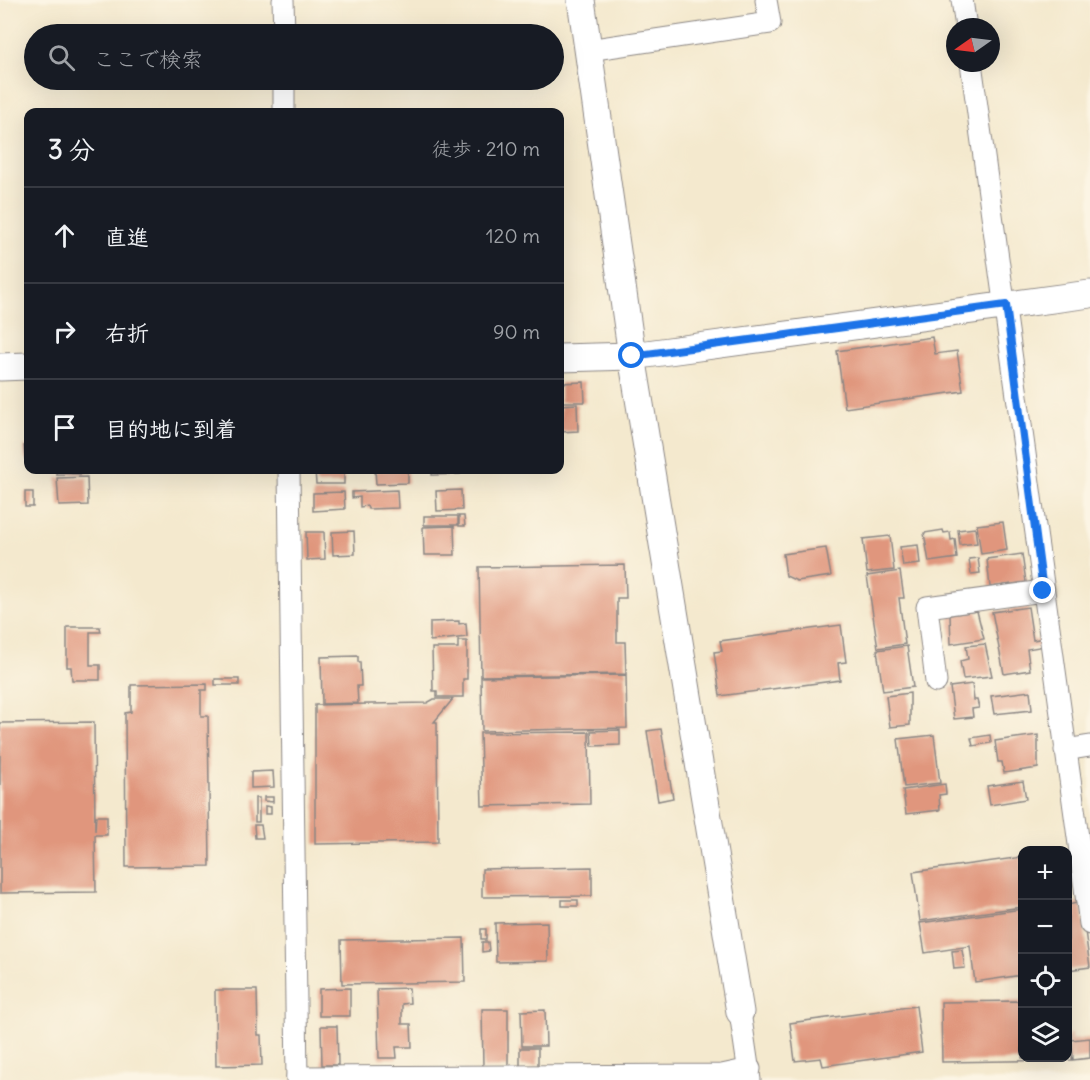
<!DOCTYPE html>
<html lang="ja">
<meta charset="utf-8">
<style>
body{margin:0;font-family:Delius,"Klee One",sans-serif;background:#242831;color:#f1f3f6}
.controls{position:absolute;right:18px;bottom:18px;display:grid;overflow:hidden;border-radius:12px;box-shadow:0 6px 24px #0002}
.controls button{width:54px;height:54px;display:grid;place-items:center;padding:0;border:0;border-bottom:2px solid #363941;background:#171b24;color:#f1f3f6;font:30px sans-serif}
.compass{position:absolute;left:946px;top:18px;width:54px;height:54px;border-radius:50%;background:#171b24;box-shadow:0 6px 24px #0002;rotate:256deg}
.stop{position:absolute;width:18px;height:18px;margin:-14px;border:4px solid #1a73e8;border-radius:50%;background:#fff}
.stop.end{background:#1a73e8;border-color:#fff;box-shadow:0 2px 6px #0008}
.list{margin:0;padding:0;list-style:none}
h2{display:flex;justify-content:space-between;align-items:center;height:78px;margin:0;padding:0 24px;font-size:26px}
h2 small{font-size:20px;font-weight:400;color:#9ea1a6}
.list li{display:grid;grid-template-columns:39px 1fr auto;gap:18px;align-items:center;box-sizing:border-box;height:96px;padding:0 24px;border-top:2px solid #363941}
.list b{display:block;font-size:22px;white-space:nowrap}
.list em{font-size:20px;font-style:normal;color:#9ea1a6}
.icon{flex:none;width:33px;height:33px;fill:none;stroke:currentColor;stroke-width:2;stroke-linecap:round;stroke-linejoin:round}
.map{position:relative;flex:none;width:1090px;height:1080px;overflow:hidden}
.search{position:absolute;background:#171b24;box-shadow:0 6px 24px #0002;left:24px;top:24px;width:540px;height:66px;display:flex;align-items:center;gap:15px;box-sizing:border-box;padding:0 21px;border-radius:33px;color:#9ea1a6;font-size:22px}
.panel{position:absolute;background:#171b24;box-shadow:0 6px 24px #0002;left:24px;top:108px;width:540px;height:366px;border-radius:12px}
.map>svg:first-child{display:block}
.building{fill:#e0967d}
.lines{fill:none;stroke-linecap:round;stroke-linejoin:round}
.minor-casing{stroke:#8b8684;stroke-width:23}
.tertiary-casing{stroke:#8b8684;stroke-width:29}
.minor{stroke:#fff;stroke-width:21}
.tertiary{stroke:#fff;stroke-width:27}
.route{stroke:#1a73e8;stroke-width:8}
</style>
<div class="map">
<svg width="1090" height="1080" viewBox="0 0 1090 1080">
<rect width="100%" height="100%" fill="#fcf5e5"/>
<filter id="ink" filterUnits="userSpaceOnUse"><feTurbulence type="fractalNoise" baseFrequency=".0167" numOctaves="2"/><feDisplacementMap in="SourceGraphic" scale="12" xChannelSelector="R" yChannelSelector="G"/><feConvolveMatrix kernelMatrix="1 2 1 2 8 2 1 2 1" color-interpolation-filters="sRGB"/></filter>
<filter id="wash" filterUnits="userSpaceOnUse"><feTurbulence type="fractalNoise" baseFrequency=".008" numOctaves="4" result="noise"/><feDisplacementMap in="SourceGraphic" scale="24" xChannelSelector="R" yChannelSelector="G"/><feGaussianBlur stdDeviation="1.35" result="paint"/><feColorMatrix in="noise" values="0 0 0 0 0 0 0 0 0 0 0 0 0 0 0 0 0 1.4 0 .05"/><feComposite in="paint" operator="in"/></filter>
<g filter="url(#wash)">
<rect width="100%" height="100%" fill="#f4e9ce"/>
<g id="blocks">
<g class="building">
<polygon points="932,337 935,354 957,351 963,391 845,408 837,351"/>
<polygon points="584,382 585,402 560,402 560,383"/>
<polygon points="577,404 578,431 560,432 560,405"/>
<polygon points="24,446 28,446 28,459 25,459"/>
<rect x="56" y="470" width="30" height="4"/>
<polygon points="315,470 344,470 344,484 316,484"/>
<polygon points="375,470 408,470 408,483 376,484"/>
<polygon points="432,470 459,470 460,474 432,475"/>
<polygon points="87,477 88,505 59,506 57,478"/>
<polygon points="397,490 398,508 368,509 367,506 360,507 360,497 352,498 352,492"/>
<polygon points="461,490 462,510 437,511 436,491"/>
<rect x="25" y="492" width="8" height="15"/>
<polygon points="344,492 345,509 313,511 313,493"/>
<rect x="424" y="516" width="34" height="9"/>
<polygon points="459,516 464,516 465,526 459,526"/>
<polygon points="1003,522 1007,550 981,554 977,525"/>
<polygon points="454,526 455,555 424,555 423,527"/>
<polygon points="975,528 977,543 960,545 958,530"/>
<polygon points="943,530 944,533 950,532 951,540 955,539 957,558 929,562 924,533"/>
<polygon points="354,531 355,554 333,555 332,532"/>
<polygon points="306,532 324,532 325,559 307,560"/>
<polygon points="890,536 894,570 867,573 863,539"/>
<polygon points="918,545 920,564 903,566 900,547"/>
<polygon points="826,548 831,576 797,581 786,576 783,554"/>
<polygon points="1022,554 1026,582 990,587 987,559"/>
<polygon points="978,558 980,573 971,574 969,559"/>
<polygon points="625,565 626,598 617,598 617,642 625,642 626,674 481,676 479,567"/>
<polygon points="900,571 904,598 899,598 905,644 878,648 867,576"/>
<polygon points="1028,607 1033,640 1044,638 1045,646 1027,649 1030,670 1004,674 992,612"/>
<polygon points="977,611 984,639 951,644 950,615"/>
<polygon points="459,621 459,624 466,623 467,637 430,641 430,622"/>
<polygon points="841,625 846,662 838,663 840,680 720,696 714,652 722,651 720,641"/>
<polygon points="67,627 100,627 101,632 90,632 90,665 100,665 100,680 72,680 71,667 67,667"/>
<polygon points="458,641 467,641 467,679 463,679 463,697 437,697 437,691 433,691 432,648 458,648"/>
<polygon points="985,644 992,676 963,679 960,661 968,659 966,646"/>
<polygon points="907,646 913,687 883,691 877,650"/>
<polygon points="358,656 358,662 360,662 361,686 357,686 358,703 322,704 321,657"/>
<polygon points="626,675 627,728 482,731 481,677"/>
<rect x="215" y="679" width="24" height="6"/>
<polygon points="207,684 207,690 201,690 201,716 208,716 210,866 126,867 125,713 131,712 131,685"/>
<polygon points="972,684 974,700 977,700 979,708 972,709 973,717 954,719 950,687"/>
<polygon points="1030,691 1032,710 994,714 991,696"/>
<polygon points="910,693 910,725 890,727 886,696"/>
<polygon points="434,699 453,699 434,722 437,722 438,842 315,844 315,705 427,703"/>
<polygon points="94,722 95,831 96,816 107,816 107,835 95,835 96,892 0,893 0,723"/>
<polygon points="661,729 673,798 658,801 647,731"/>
<polygon points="620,730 620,745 592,746 591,731"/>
<polygon points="589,732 590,804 482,806 480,733"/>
<polygon points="934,735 940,783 904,787 898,739"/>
<polygon points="990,735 991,743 973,746 971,738"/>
<polygon points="1038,735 1038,768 1004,773 1002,762 998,762 995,741"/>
<polygon points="273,771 274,787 251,788 251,772"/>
<polygon points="1023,781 1026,799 990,805 987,786"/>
<polygon points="945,784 946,794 939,795 940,810 906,814 903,790"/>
<polygon points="264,797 273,797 273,802 264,801"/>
<rect x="255" y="798" width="4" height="24"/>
<polygon points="265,806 271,807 271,814 265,814"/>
<polygon points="254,825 261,825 263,838 255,838"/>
<polygon points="1022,857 1022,907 920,921 913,872"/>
<polygon points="592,867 592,896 482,897 482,869"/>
<rect x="562" y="900" width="16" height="6"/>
<polygon points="1081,902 1090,967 1068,970 1068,905"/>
<polygon points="1022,909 1022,975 975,982 970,946 925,953 920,923"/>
<polygon points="547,922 548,961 496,962 495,923"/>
<rect x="481" y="929" width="5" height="10"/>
<polygon points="464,938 465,982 342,984 341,940"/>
<polygon points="482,942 488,942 489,951 482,952"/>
<polygon points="962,950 965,968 954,969 952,951"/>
<polygon points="350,988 350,1016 319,1016 319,989"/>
<polygon points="409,988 410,1003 402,1004 402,1024 411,1024 412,1047 396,1047 397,1058 379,1058 377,989"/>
<polygon points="215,990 257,990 258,1035 261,1035 262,1065 216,1066"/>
<polygon points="1022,1001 1022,1058 1068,1058 1068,1034 1071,1034 1071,1040 1090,1038 1090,1058 1073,1060 1072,1042 1072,1060 942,1062 941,1002"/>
<polygon points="916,1006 922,1052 823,1066 821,1058 795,1061 790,1023"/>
<polygon points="482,1009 508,1009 508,1067 483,1068"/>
<polygon points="545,1010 546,1046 522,1046 521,1011"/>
<polygon points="321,1026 337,1026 338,1065 322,1065"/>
<rect x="520" y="1048" width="18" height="18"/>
</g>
</g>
</g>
<g filter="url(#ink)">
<use href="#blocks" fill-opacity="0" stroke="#8b8684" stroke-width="1.5"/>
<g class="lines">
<defs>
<g id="minor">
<polyline points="283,0 284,34"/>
<polyline points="962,0 966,27"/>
<polyline points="588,50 770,23 766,0"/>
<polyline points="971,63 1090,924"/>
<polyline points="284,80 284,112"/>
<polyline points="289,470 297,1080"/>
<polyline points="936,682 927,607 1043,591"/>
<polyline points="1065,750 1090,746"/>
<polyline points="740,1012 750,1080"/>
<polyline points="297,1077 722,1075 750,1069"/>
</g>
<g id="tertiary">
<polyline points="581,0 632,356 740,1012"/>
<polyline points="560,358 632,356 1090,294"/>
<polyline points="0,367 28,366"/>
</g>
</defs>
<use href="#minor" class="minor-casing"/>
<use href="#tertiary" class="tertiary-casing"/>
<use href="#minor" class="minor"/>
<use href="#tertiary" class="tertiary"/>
</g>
</g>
<g class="lines" filter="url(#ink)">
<polyline class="route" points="632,356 1006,305 1043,591"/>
</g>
</svg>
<div class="controls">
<button>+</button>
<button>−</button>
<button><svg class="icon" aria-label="locate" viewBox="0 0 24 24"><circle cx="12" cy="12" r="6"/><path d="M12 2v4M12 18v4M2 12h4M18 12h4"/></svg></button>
<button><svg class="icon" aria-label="layers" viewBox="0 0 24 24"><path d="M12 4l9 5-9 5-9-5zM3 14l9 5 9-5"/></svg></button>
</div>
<svg class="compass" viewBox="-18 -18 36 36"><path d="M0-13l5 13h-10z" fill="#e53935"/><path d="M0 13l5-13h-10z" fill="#9ea1a6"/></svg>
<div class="stop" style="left:632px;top:356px"></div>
<div class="stop end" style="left:1043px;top:591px"></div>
<div class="search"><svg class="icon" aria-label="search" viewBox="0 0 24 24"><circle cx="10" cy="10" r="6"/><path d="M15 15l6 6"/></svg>ここで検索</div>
<section class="panel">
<h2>3 分<small>徒歩 · 210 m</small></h2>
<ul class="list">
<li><svg class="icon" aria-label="ahead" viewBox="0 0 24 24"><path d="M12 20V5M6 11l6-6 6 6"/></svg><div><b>直進</b></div><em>120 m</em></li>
<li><svg class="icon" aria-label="right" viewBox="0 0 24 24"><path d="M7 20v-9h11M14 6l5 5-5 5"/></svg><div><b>右折</b></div><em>90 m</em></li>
<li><svg class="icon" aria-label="arrive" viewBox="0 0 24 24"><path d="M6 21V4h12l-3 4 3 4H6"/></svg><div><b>目的地に到着</b></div></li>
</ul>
</section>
</div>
